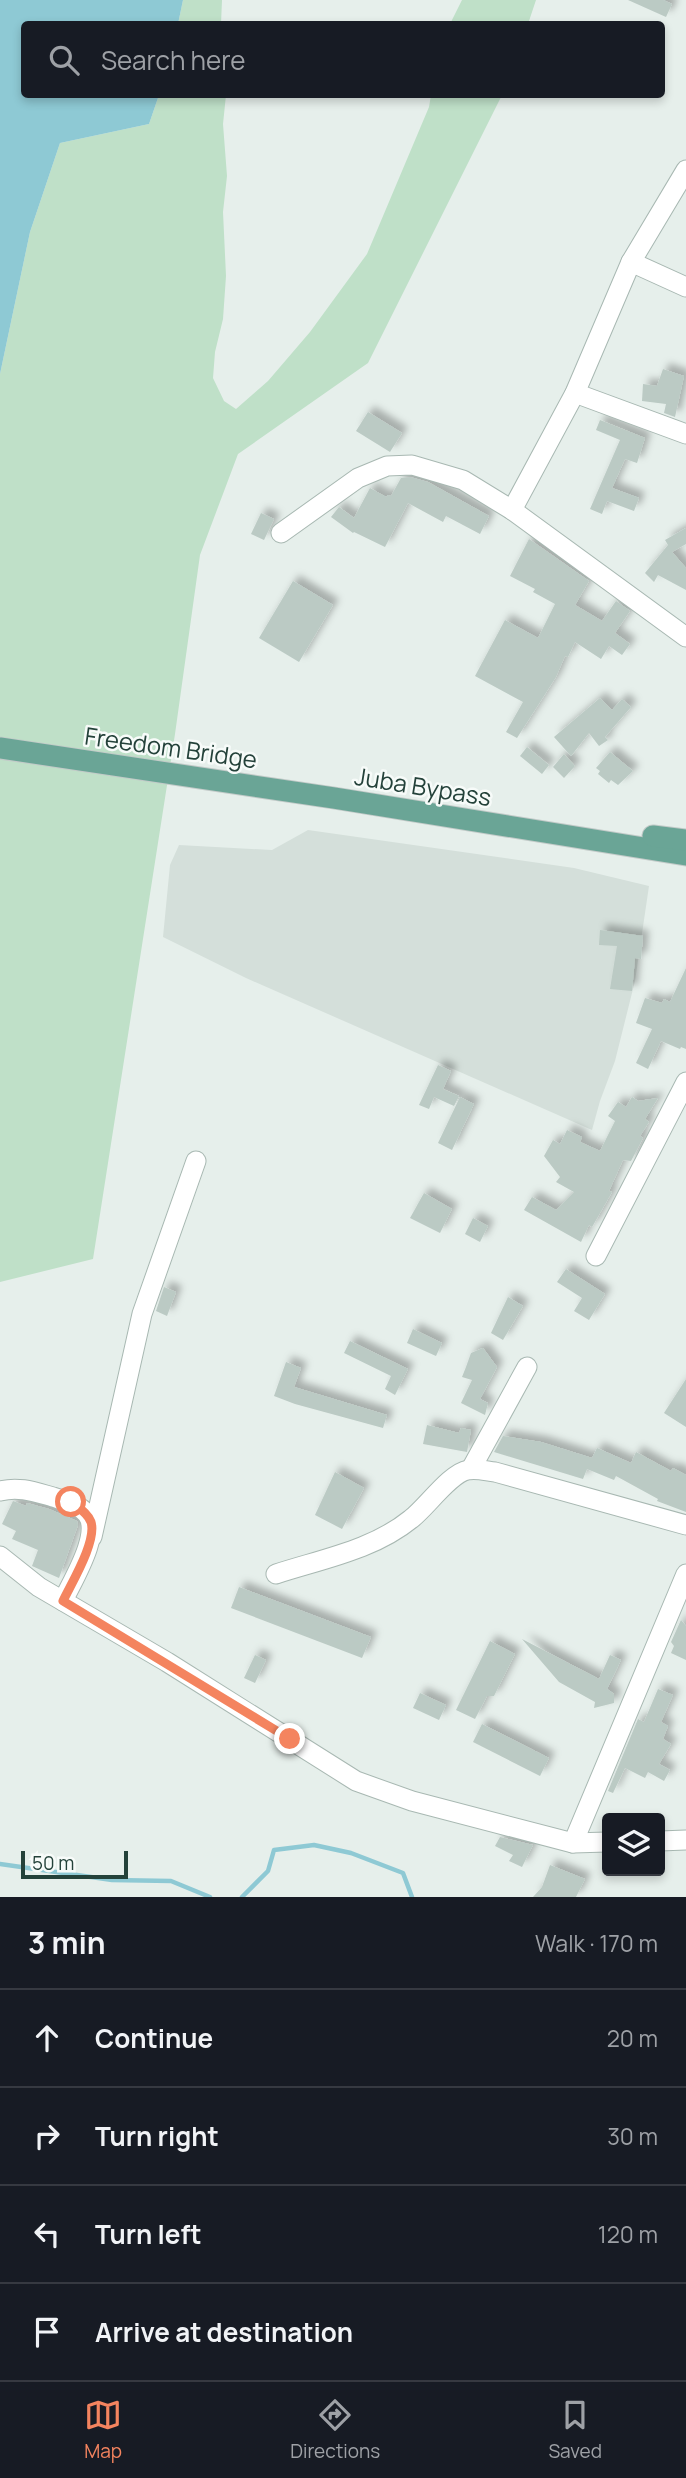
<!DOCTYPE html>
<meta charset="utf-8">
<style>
body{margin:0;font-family:Manrope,sans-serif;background:#242831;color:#f1f3f6}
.controls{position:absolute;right:21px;bottom:21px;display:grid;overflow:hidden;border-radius:7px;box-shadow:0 4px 10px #0003}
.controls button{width:63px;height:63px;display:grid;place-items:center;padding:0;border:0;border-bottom:2px solid #363941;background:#171b24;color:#f1f3f6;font:35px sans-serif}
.scale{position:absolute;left:21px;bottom:18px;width:107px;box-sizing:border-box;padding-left:7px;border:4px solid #24423a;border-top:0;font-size:19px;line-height:24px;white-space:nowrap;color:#24423a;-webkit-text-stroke:5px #f7fbf9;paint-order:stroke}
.stop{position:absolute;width:21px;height:21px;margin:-16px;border:5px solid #f4845f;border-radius:50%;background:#fff}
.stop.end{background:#f4845f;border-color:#fff;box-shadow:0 2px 7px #0008}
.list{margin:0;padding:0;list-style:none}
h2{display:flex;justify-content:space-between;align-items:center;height:91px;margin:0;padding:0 28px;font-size:30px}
h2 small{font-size:23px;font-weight:400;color:#9ea1a6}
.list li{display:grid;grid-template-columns:46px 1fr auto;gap:21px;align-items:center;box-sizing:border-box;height:98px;padding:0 28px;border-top:2px solid #363941}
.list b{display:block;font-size:26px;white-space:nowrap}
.list em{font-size:23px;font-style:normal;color:#9ea1a6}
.icon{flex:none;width:38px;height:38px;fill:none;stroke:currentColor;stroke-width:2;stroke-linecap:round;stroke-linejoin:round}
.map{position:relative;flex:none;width:686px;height:1897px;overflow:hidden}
.search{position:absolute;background:#171b24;box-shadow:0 4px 10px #0003;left:21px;right:21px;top:21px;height:77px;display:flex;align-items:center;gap:18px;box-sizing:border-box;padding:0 24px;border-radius:7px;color:#9ea1a6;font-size:26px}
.sheet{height:483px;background:#171b24}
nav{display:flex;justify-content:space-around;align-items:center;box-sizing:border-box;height:98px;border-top:2px solid #363941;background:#171b24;font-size:19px;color:#9ea1a6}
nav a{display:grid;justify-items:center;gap:4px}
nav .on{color:#f4845f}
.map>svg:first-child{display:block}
.built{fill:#d4dfda}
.green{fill:#bfe0c8}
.water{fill:#8ec9d4}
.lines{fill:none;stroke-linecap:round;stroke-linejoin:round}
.stream{stroke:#8ec9d4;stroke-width:4.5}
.building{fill:#bbcac4;filter:url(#shadow)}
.minor-casing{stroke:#a8b8b2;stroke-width:21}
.major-casing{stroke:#c2cac8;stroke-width:23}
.minor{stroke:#fff;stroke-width:19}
.major{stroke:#6aa596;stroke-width:21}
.route{stroke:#f4845f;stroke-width:9}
.labels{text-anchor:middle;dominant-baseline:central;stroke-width:5;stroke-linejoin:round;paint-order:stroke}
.street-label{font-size:24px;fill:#24423a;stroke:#f7fbf9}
</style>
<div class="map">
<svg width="686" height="1897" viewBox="0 0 686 1897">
<defs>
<filter id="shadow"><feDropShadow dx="6" dy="-6" stdDeviation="3.5" flood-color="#0004"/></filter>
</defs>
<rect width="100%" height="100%" fill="#e6efeb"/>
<polygon class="built" points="308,830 574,868 649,886 635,981 615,1061 600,1101 592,1130 246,978 163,937 170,865 179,845 272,850"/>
<g class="green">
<polygon points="183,0 222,0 221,24 178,24"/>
<polygon points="462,0 536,0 528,24 450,24"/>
<polygon points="159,95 226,95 223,124 227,176 223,212 226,276 223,319 215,352 213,378 224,401 236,409 268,381 310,332 367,254 429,107 431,95 502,95 368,363 238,454 200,555 175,734 93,1259 0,1282 0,374 30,232 60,143 149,124"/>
</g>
<polygon class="water" points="0,0 183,0 178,24 24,24 24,94 159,95 149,124 60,143 30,232 0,374"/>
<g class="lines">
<g class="stream">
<polyline points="0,1864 112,1880 171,1881 210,1897"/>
<polyline points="242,1897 268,1871 274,1850 314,1845 351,1853 403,1873 412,1897"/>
</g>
</g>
<g class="building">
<polygon points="628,0 663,0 672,4 666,17"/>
<polygon points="663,369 684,376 675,417 664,413 666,404 642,401 643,384 657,386"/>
<polygon points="368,412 402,433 390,452 356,431"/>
<polygon points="600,420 645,438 637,463 625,459 612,488 639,498 634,511 607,501 602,514 590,509 620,440 596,430"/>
<polygon points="410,477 428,482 489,516 480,534 446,516 443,522 408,503 385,547 354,532 353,533 331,517 339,507 354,518 370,488 386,497 388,495 391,496 401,478"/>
<polygon points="261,513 274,519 264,540 251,534"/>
<polygon points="686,528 686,544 672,552 686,568 686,590 658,575 654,582 645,573 668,545 665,540"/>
<polygon points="529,539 589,581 575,605 602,621 616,601 630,611 615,633 630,644 622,655 609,646 601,659 575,642 568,657 565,656 556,677 517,738 506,732 523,702 475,676 505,620 538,638 555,604 533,592 535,589 510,576"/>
<polygon points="293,581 333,605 299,662 259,638"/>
<polygon points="600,698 612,710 622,699 631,707 605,737 608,740 599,746 589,733 571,756 554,737"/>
<polygon points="527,747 549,765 542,774 520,756"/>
<polygon points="610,752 633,771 618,785 611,780 609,783 598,774 600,771 596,768"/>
<polygon points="564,754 575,766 564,778 553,767"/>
<polygon points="600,930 643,936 641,959 635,958 632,991 610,989 617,946 599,945"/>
<polygon points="686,968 686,1049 681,1047 680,1049 661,1041 648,1069 636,1063 652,1029 636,1023 645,998 662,1003 664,999 670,1002"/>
<polygon points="438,1065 451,1071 443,1089 459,1096 454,1106 434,1097 429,1109 419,1105"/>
<polygon points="460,1097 474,1104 452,1150 438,1143"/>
<polygon points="632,1097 638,1101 658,1098 645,1119 649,1122 640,1136 643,1138 631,1161 623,1160 609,1191 612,1192 592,1227 589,1225 581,1242 524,1210 532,1197 556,1210 574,1192 556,1182 560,1177 544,1156 553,1140 560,1144 567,1130 582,1137 580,1142 600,1151 615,1121 608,1116 618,1102 626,1107"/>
<polygon points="424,1193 452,1209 440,1233 410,1218"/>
<polygon points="473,1218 488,1226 480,1242 465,1234"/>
<polygon points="566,1269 605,1294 589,1320 574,1311 582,1298 557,1282"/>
<polygon points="164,1287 176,1292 167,1316 156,1311"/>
<polygon points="508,1297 523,1306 503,1340 491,1333"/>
<polygon points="413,1329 442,1343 436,1356 407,1343"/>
<polygon points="350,1341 408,1369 395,1395 385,1389 391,1376 344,1353"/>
<polygon points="483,1348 497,1367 480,1399 488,1403 485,1415 461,1403 472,1380 462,1377 466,1367 471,1353"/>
<polygon points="286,1362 301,1368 294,1387 387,1415 383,1428 295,1404 274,1396"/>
<polygon points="686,1379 686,1427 664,1413"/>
<polygon points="427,1425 459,1433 461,1428 471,1430 467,1452 423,1444"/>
<polygon points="503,1436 541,1442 592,1458 597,1448 631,1463 636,1452 671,1471 673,1468 686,1475 686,1512 657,1501 658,1499 616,1476 614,1480 587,1469 583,1479 494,1452"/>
<polygon points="335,1472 364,1488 342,1529 315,1515"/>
<polygon points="13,1501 26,1506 27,1503 49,1509 77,1521 78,1525 59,1578 32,1566 38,1550 12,1539 16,1531 2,1524"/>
<polygon points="239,1587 371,1637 362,1658 231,1608"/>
<polygon points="681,1620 686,1626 686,1660 671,1653 674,1646 671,1642"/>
<polygon points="522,1639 599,1679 610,1655 621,1660 607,1689 614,1694 614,1703 594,1708 595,1702 559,1682"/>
<polygon points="490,1641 515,1654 494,1696 487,1696 475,1719 456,1710"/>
<polygon points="255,1655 266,1660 255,1683 244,1678"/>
<polygon points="658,1689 673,1695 661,1722 668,1726 663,1739 671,1744 659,1764 670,1770 664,1781 648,1772 645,1778 625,1768 613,1793 608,1791 638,1719 644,1722"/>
<polygon points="420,1693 446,1705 439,1720 413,1708"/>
<polygon points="482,1724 549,1758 540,1776 473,1742"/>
<polygon points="500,1837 533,1845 522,1867 509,1861 513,1855 495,1846"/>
<polygon points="550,1865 585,1879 576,1897 533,1897 542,1887"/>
</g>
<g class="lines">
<defs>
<g id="minor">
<polyline points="631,262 686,287"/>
<polyline points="575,393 686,434"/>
<polyline points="512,510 575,393 631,262 686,170"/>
<polyline points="281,533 358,478 387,466 412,465 463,480 512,510 686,637"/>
<polyline points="596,1256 686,1082"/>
<polyline points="471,1469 527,1367"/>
<path d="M0,1491C19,1486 35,1492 53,1497C65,1501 79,1504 87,1514C102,1534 72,1581 63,1601"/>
<polyline points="92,1537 142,1314 196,1161"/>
<polyline points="0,1556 39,1587 167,1662 356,1781 412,1801 573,1843 607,1842"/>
<path d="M276,1574C322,1559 373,1550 411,1519C426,1508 450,1473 468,1470C476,1468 486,1471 495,1472L686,1525"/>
<polyline points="660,1841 686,1840"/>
<polyline points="573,1843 686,1574"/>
</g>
<g id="major">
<polyline points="0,748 334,798 686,855"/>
<polyline points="653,836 686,840"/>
</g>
</defs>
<use href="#minor" class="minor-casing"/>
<use href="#major" class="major-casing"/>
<use href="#minor" class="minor"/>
<use href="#major" class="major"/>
</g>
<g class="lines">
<path class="route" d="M71,1502C78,1508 87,1512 91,1522C97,1541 72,1582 63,1601L290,1739"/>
</g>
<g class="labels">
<g class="street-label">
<text transform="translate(171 747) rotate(8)">Freedom Bridge</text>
<text transform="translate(423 786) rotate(9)">Juba Bypass</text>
</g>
</g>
</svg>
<div class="controls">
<button><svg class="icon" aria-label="layers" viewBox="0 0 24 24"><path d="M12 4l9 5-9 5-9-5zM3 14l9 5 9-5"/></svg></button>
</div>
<div class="scale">50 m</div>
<div class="stop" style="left:71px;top:1502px"></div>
<div class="stop end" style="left:290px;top:1739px"></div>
<div class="search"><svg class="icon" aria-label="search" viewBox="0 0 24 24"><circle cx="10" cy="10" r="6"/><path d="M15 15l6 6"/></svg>Search here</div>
</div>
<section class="sheet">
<h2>3 min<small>Walk · 170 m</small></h2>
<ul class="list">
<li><svg class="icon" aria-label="ahead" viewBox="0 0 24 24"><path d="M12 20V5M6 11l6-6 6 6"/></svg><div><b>Continue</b></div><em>20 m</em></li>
<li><svg class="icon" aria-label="right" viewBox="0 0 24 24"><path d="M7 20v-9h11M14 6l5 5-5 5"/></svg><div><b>Turn right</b></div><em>30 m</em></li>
<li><svg class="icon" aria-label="left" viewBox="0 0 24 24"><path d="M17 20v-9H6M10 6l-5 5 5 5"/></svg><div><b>Turn left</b></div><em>120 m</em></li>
<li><svg class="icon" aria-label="arrive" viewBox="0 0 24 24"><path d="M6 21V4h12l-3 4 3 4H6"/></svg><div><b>Arrive at destination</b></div></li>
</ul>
</section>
<nav>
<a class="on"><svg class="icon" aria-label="map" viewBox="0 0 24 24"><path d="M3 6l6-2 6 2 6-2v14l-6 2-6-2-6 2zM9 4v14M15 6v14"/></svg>Map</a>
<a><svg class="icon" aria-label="directions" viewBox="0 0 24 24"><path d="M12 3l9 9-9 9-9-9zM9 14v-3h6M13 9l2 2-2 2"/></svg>Directions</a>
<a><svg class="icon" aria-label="saved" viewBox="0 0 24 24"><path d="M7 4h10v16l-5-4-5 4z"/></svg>Saved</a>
</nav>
